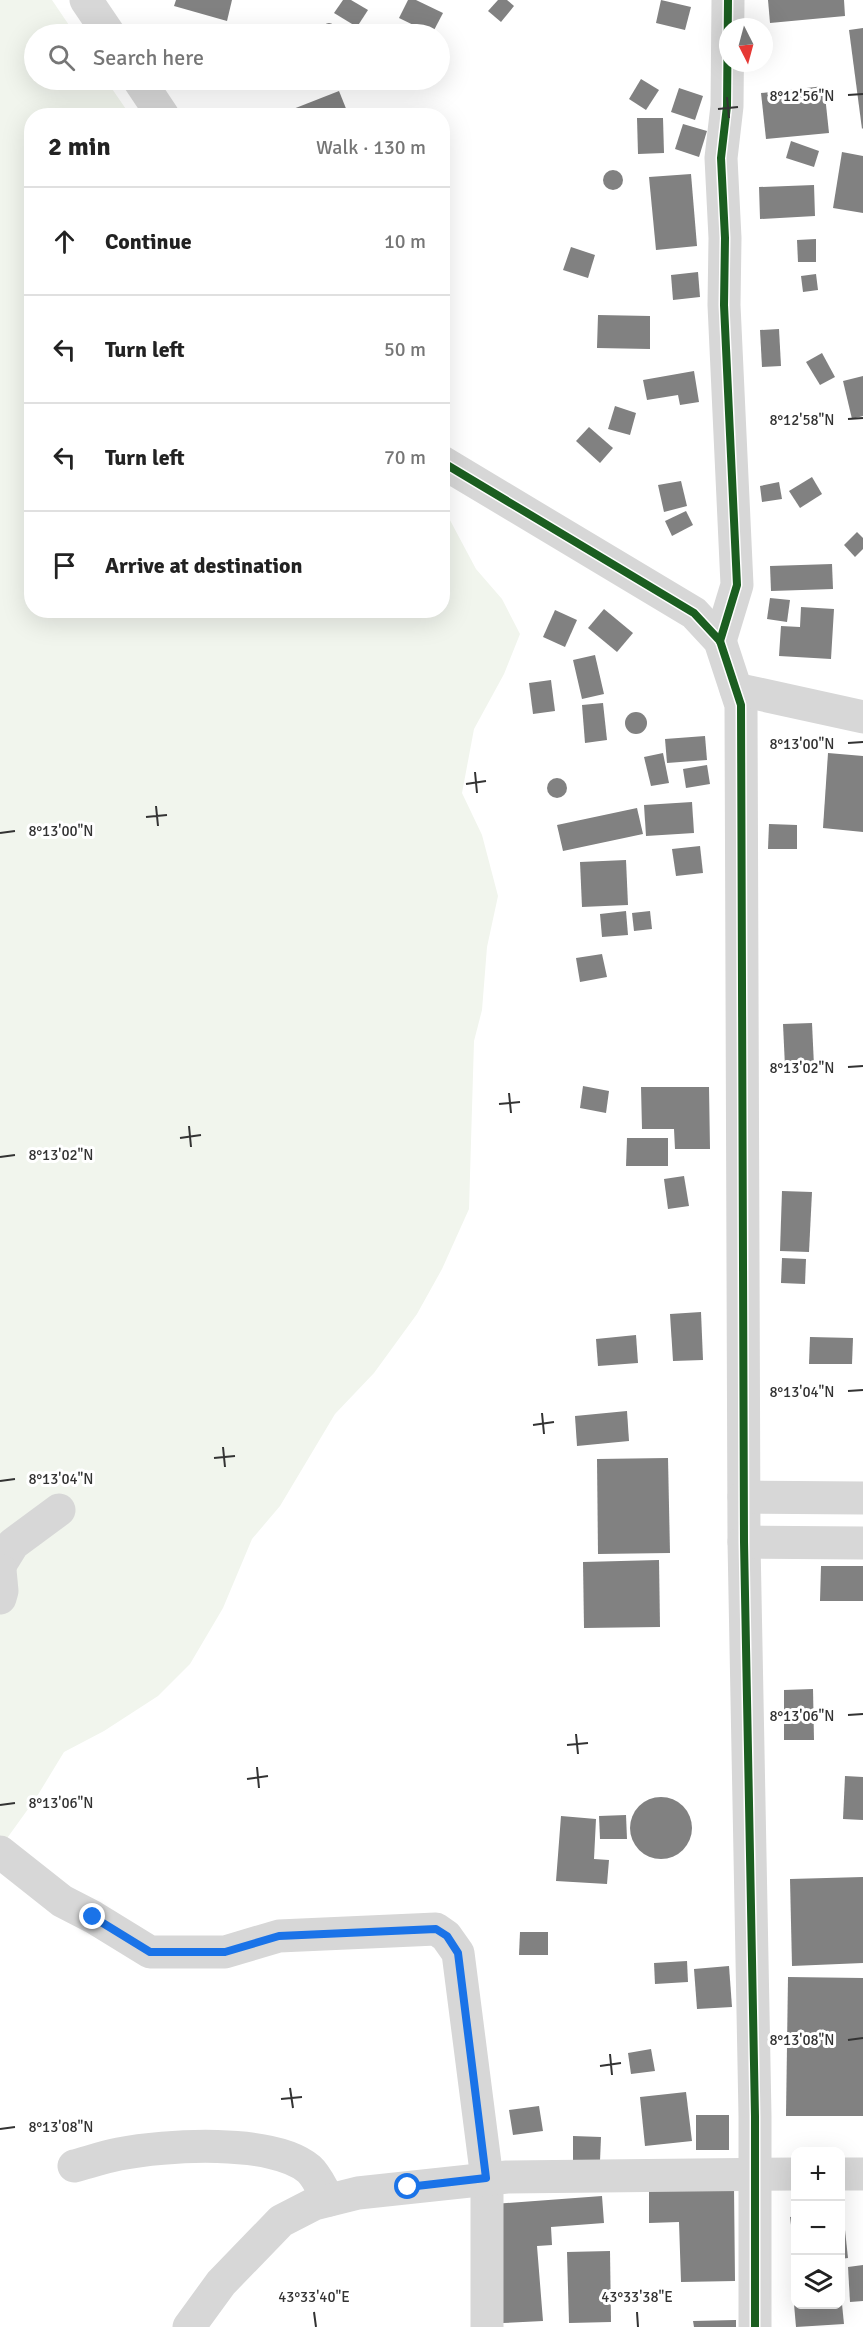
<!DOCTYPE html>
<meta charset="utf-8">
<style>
body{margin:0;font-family:Signika,sans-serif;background:#f2f2f2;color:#222}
.controls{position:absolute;right:18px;bottom:18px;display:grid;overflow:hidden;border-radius:12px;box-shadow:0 6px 24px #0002}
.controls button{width:54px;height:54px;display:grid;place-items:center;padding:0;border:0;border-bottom:2px solid #e0e0e0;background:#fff;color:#222;font:30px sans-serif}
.compass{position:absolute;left:719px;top:18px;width:54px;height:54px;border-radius:50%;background:#fff;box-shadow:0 6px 24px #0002;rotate:174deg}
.stop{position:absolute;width:18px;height:18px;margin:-14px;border:4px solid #1a73e8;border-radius:50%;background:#fff}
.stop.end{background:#1a73e8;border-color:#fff;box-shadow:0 2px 6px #0008}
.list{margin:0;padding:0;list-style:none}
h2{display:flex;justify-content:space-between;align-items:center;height:78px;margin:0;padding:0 24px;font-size:26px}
h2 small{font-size:20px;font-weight:400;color:#767676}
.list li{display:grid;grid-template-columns:39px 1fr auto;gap:18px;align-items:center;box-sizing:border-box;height:108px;padding:0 24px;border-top:2px solid #e0e0e0}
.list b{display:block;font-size:22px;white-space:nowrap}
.list em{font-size:20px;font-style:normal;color:#767676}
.icon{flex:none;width:33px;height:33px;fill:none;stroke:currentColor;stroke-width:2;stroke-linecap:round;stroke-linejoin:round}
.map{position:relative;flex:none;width:863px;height:2327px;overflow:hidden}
.search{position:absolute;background:#fff;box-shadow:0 6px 24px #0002;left:24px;top:24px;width:426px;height:66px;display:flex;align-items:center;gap:15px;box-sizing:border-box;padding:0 21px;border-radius:33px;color:#767676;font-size:22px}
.panel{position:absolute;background:#fff;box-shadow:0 6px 24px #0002;left:24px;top:108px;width:426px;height:510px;border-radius:24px}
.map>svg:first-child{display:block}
.green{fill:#f1f5ed}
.building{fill:#818181}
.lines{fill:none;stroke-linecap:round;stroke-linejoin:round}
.minor{stroke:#d7d7d7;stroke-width:33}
.cycleway-casing{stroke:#fff;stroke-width:11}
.cycleway{stroke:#1b5e20;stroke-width:8}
.route{stroke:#1a73e8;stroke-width:8}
.ticks{fill:none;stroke:#333;stroke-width:2}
.ticks-label{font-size:15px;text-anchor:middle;fill:#333;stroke:#fff;stroke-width:6;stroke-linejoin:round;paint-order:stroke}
</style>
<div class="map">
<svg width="863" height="2327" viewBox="0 0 863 2327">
<rect width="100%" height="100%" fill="#fff"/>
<polygon class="green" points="0,0 52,0 75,34 34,34 34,80 106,80 130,115 32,116 32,610 442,610 443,507 476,569 502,599 520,634 504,674 474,729 462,793 482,835 498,896 487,947 482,1010 474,1041 469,1209 442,1269 417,1314 374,1373 335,1414 280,1506 252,1539 223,1608 190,1664 158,1696 104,1731 64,1752 36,1798 0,1848"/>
<g class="building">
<polygon points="176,0 232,0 227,21 174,6"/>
<polygon points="343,0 351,0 368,10 357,27 334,13"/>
<polygon points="408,0 416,0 443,13 432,34 399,18"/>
<polygon points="498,0 507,0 514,6 501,22 488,11"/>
<polygon points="661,0 691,7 685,30 656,23"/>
<polygon points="768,0 844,0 845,16 770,23"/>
<circle cx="329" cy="29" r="6"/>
<polygon points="283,25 292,34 274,34"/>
<polygon points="863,28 863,128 862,129 849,30"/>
<polygon points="641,79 659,90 646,110 629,99"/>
<polygon points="824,86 829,133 766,139 761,93"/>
<polygon points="679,88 703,96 695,120 671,112"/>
<polygon points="339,91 349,116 289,116 288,111"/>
<polygon points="637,118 663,118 664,153 638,154"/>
<polygon points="683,124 707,131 699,157 675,149"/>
<polygon points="791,141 819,151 814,167 786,158"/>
<polygon points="842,152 863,156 863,213 833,208"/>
<circle cx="613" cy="180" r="10"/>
<polygon points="691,174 697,246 656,250 649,177"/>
<polygon points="814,185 815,216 760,219 759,187"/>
<polygon points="816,239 816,262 798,262 797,240"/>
<polygon points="571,247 595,255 588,278 563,270"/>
<polygon points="698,272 700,297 673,300 671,275"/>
<polygon points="816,274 818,290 803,292 801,276"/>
<polygon points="598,315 650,316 650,349 597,348"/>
<polygon points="779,329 781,366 762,367 760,330"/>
<polygon points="822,353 835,377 820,385 806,362"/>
<polygon points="694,371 699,402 680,405 678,395 647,400 643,380"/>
<polygon points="863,376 863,416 852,419 843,381"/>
<polygon points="615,406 636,413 630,435 608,429"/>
<polygon points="589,427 613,448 600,463 576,441"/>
<polygon points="812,477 822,494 800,508 789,491"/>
<polygon points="681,481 687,506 664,512 658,485"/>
<polygon points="779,482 782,499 762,502 760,486"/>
<polygon points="686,511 693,525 672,536 665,521"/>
<polygon points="857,532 863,538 863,549 855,557 844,545"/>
<polygon points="832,564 833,589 771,591 770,566"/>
<polygon points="770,598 790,600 787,622 767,619"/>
<polygon points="801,607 834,609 831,659 779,656 781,626 800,627"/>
<polygon points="604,609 633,633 617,652 588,628"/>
<polygon points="555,610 577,620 565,647 543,637"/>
<polygon points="595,655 604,694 582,699 573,660"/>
<polygon points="551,680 555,711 533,714 529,683"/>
<polygon points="603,703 607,740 585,743 582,705"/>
<circle cx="636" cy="723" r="11"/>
<polygon points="705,736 707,760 667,763 665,739"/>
<polygon points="663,753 669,783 651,786 644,757"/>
<polygon points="828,753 863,756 863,832 823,828"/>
<polygon points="707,765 710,784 686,788 683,769"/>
<circle cx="557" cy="788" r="10"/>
<polygon points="692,802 694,833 646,836 644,805"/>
<polygon points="637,808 643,834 563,851 557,825"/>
<polygon points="769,824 797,825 797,849 768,849"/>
<polygon points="700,846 703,873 676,876 672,849"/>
<polygon points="626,860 628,905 582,907 580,862"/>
<polygon points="626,911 628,935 602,937 600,914"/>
<polygon points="650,911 652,929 634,931 632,913"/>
<polygon points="602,954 607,977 580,982 576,958"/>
<polygon points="812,1023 814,1066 785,1067 783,1024"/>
<polygon points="583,1086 609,1091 606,1113 580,1108"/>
<polygon points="641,1087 709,1087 710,1149 675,1149 674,1129 642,1129"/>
<polygon points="627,1138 668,1138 668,1166 626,1166"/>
<polygon points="684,1176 689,1206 668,1209 664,1179"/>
<polygon points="782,1191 812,1192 809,1252 780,1251"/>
<polygon points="782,1258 806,1259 805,1284 781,1283"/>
<polygon points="701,1312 703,1360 673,1361 670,1314"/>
<polygon points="636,1335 638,1363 598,1366 596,1339"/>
<polygon points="810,1337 853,1338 852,1364 809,1364"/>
<polygon points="627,1411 629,1441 577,1446 575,1416"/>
<polygon points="668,1458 670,1553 598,1554 597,1459"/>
<polygon points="659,1560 660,1627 584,1628 583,1562"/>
<polygon points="821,1566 863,1566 863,1601 820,1601"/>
<polygon points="813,1689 814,1740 784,1740 784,1690"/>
<polygon points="845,1776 863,1777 863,1820 843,1819"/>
<circle cx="661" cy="1828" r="31"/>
<polygon points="626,1815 627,1839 600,1839 599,1816"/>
<polygon points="561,1816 596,1819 594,1859 609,1860 607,1884 556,1881"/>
<polygon points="863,1877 863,1963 792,1966 790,1879"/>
<polygon points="520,1932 548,1932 548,1955 519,1955"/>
<polygon points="687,1961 688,1982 655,1984 654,1963"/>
<polygon points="729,1966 732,2007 697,2009 694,1969"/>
<polygon points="788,1977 863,1978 863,2116 786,2116"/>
<polygon points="651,2049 655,2071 631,2074 628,2053"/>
<polygon points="686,2092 692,2141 645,2146 640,2097"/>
<polygon points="539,2106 543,2131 513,2135 509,2110"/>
<rect x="696" y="2115" width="33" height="35"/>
<polygon points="573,2136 601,2137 600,2161 573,2161"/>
<polygon points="734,2187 735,2281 681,2282 679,2222 649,2223 649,2188"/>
<polygon points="602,2196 604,2223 551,2227 552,2245 537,2246 543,2321 503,2323 494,2204"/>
<polygon points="840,2211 843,2211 848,2258 840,2259"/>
<polygon points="796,2216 796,2248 794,2248 790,2217"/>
<polygon points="610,2251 611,2322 569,2323 567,2252"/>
<polygon points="863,2265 863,2301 850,2302 848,2267"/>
<polygon points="794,2304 842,2304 844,2324 796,2327"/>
<polygon points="736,2320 736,2327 694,2327 693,2321"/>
</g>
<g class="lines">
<g class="minor">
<polyline points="86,0 109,34"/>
<polyline points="139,80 163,116"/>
<polyline points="442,462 694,613 720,641 741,705 744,1542 755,2116 755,2327"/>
<polyline points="720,641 737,585 724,305 725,238 721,158 727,106 728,0"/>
<polyline points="736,689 863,717"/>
<polyline points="744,1497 863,1498"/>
<polyline points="744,1542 863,1543"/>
<polyline points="0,1565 13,1544 59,1510"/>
<polyline points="0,1570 2,1591 0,1598"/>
<polyline points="0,1852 62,1901 93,1917 150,1952 225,1952 279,1936 436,1929 446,1936 458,1953 487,2179 487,2327"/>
<path d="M74,2166C89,2162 104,2157 119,2154C164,2145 273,2138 309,2169C317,2176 323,2191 329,2200"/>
<polyline points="840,2174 863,2174"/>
<polyline points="189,2327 221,2283 281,2221 314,2204 358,2193 507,2177 796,2174"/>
</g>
<defs>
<g id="cycleway">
<polyline points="442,462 694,613 720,641 741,705 744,1542 755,2116 755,2327"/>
<polyline points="720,641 737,585 724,305 725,238 721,158 727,106 728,0"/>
</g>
</defs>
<use href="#cycleway" class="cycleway-casing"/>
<use href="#cycleway" class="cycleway"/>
</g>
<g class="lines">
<polyline class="route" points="93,1917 150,1952 225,1952 279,1936 436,1929 447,1936 458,1953 486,2178 408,2187"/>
</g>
<path class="ticks" d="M848,95L863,94M727,97L729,118M718,109L738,107M848,419L863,418M848,743L863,742M475,772L477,793M466,784L486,781M156,806L158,826M146,817L167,815M0,833L15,831M848,1067L863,1066M509,1093L511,1113M499,1104L520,1102M189,1126L191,1147M180,1138L201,1135M0,1157L15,1155M848,1391L863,1390M542,1413L544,1434M533,1425L554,1422M223,1447L225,1467M214,1458L235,1456M0,1481L15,1479M848,1715L863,1714M576,1734L578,1754M567,1745L588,1743M257,1767L259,1788M247,1779L268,1776M0,1805L15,1803M848,2040L863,2038M610,2054L612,2075M600,2066L621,2063M290,2088L293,2108M281,2099L302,2097M0,2129L15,2127M314,2312L316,2327M637,2312L638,2327"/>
<g class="ticks-label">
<text x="802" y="101">8°12'56"N</text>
<text x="802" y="425">8°12'58"N</text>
<text x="802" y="749">8°13'00"N</text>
<text x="61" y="836">8°13'00"N</text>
<text x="802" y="1073">8°13'02"N</text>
<text x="61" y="1160">8°13'02"N</text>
<text x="802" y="1397">8°13'04"N</text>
<text x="61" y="1484">8°13'04"N</text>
<text x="802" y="1721">8°13'06"N</text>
<text x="61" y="1808">8°13'06"N</text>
<text x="802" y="2045">8°13'08"N</text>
<text x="61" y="2132">8°13'08"N</text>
<text x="314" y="2302">43°33'40"E</text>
<text x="637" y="2302">43°33'38"E</text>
</g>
</svg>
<div class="controls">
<button>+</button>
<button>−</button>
<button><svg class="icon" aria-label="layers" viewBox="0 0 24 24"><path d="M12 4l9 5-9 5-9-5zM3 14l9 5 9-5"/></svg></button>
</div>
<svg class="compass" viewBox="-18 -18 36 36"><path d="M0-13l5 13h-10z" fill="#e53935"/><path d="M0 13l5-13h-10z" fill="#767676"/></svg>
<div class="stop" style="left:408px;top:2187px"></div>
<div class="stop end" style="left:93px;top:1917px"></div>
<div class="search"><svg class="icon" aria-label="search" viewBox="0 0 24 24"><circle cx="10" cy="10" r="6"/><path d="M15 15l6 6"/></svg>Search here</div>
<section class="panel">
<h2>2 min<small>Walk · 130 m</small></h2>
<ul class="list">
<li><svg class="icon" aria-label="ahead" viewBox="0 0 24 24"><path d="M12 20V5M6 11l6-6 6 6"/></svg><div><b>Continue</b></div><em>10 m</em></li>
<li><svg class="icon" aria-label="left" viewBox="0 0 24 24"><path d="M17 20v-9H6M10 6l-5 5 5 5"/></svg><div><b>Turn left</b></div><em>50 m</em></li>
<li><svg class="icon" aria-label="left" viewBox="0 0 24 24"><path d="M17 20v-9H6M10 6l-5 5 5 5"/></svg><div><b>Turn left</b></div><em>70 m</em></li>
<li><svg class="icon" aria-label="arrive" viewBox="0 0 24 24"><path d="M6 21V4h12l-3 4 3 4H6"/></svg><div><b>Arrive at destination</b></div></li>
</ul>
</section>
</div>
